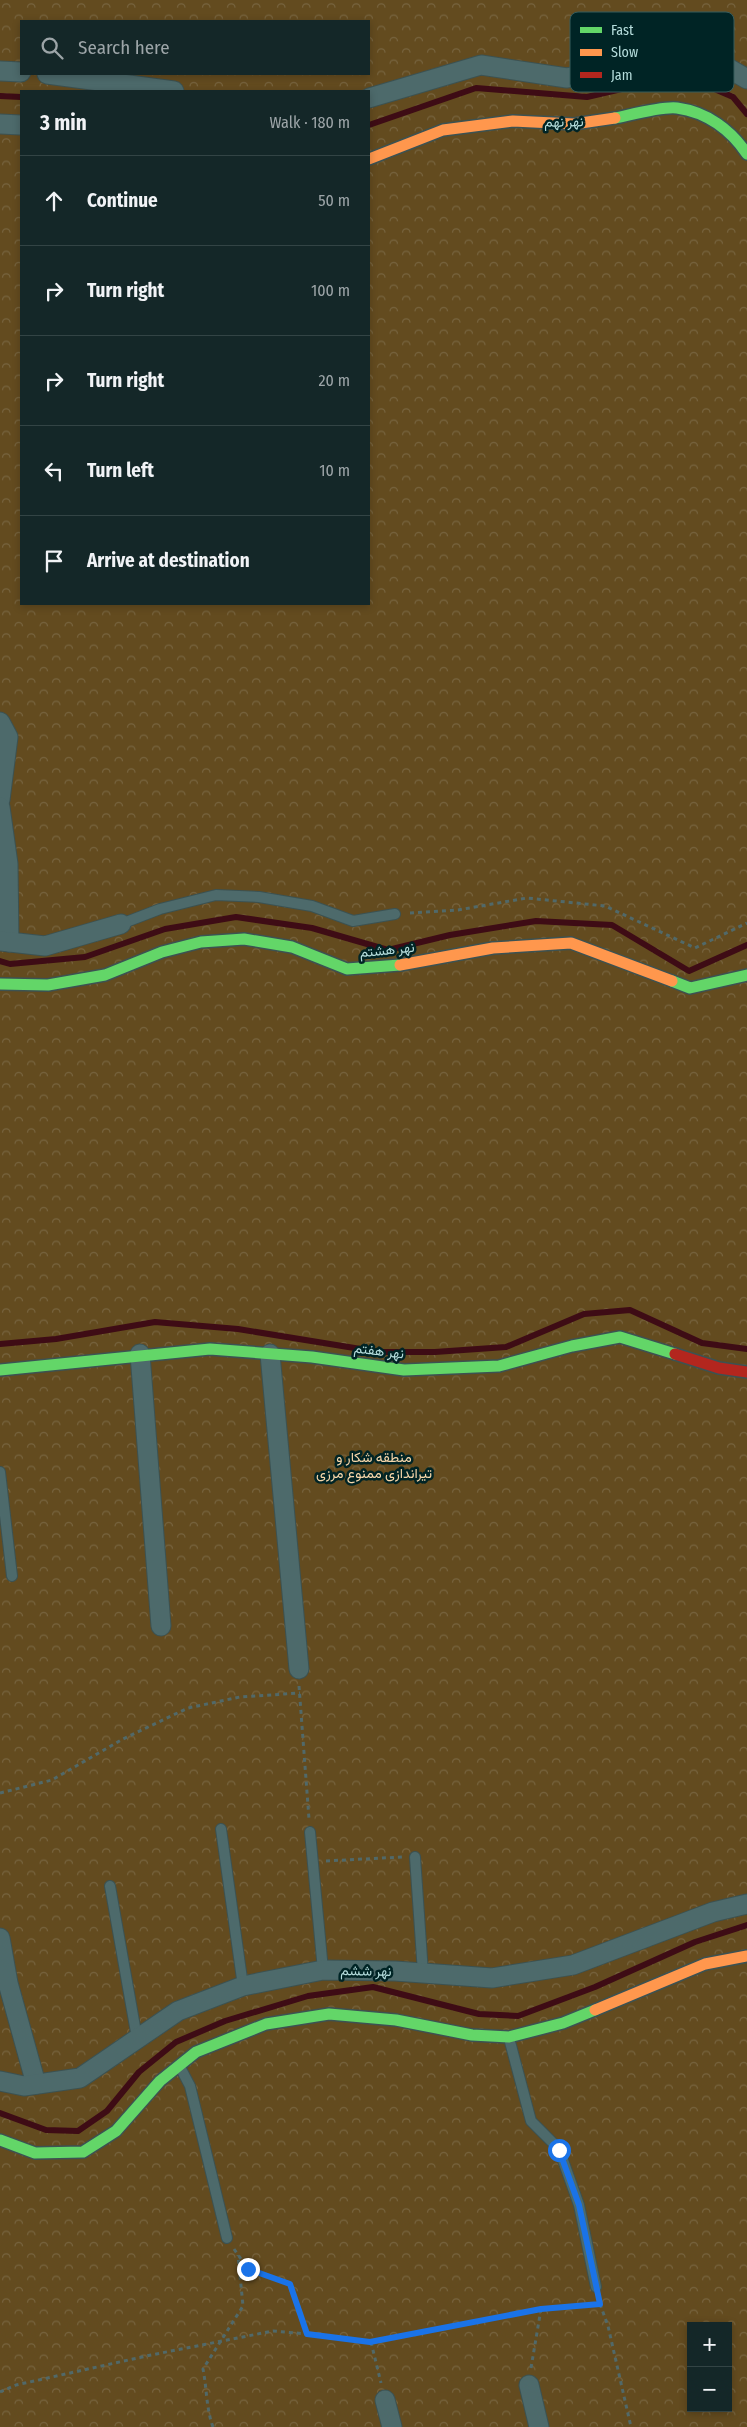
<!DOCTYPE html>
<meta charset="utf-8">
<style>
body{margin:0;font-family:"Fira Sans Condensed",Vazirmatn,sans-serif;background:#213334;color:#f1f3f6}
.controls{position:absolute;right:15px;bottom:15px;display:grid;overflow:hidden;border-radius:0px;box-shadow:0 2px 8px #0003}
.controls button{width:45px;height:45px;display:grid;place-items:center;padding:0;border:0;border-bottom:1px solid #334445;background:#142728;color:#f1f3f6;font:25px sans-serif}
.stop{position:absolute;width:15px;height:15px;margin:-11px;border:4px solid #1a73e8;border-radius:50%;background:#fff}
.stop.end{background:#1a73e8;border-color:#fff;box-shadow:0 1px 5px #0008}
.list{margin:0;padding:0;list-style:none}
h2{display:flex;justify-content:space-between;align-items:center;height:65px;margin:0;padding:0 20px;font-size:21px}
h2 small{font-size:16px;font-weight:400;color:#9da5a8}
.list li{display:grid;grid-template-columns:32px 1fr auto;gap:15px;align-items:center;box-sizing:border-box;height:90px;padding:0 20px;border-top:1px solid #334445}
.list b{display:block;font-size:19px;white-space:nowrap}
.list em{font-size:16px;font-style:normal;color:#9da5a8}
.icon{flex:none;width:28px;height:28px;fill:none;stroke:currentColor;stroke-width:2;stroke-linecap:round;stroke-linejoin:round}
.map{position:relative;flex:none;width:747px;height:2427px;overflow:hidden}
.search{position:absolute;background:#142728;box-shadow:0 2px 8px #0003;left:20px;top:20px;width:350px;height:55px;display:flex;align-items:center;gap:12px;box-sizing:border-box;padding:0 18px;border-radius:0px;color:#9da5a8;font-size:19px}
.panel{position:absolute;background:#142728;box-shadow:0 2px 8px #0003;left:20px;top:90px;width:350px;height:515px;border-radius:0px}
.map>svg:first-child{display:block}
.park{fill:url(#park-crowns);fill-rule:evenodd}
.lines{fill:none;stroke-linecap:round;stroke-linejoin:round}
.stream{stroke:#3e0c15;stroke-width:6}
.lane-casing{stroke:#3c5252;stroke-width:12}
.street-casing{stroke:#3c5252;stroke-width:21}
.fast-casing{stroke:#3c5252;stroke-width:14}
.slow-casing{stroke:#3c5252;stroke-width:14}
.jam-casing{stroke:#3c5252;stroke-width:14}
.path{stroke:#516969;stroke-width:3;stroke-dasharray:4 4;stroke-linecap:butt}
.lane{stroke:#4d6a6b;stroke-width:10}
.street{stroke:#4d6a6b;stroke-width:19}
.fast{stroke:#63d668;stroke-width:11}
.slow{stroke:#ff974d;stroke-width:11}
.jam{stroke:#b3261e;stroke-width:11}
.route{stroke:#1a73e8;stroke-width:6}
.labels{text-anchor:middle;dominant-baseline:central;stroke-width:5;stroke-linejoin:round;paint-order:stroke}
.street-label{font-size:14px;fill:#b5dddc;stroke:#002425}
.park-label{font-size:14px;fill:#f7d7aa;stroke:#002425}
.key{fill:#002425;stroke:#365c5c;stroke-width:1}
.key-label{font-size:14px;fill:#b5dddc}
</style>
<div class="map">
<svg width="747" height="2427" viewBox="0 0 747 2427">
<defs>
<pattern id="park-crowns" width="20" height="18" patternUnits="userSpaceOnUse" patternTransform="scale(1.25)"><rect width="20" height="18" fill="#634b1f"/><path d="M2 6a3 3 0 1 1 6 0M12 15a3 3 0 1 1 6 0" fill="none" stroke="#77643f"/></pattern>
</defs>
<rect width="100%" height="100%" fill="#1b3435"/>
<path class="park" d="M0,0H747V2427H0ZM21,21H369V74H21ZM21,91H369V604H21ZM691,2326H728V2408H691Z"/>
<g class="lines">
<g class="stream">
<polyline points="0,96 21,97"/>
<polyline points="369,125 476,88 587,97 682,75 733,97 747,114"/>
<polyline points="0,961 10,964 85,957 165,929 236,917 312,928 388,950 450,935 536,921 612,925 689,971 747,945"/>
<polyline points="0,1344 56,1339 155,1322 238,1329 379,1352 435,1352 506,1347 584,1314 630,1310 702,1343 747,1349"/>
<polyline points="0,2113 46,2130 78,2131 107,2111 139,2072 176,2042 225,2021 308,1996 373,1987 479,2014 518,2016 595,1987 695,1942 747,1925"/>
</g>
<defs>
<g id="lane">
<polyline points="121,924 160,909 216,895 259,897 312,906 353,921 395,914"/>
<polyline points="0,1472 12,1576"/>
<polyline points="221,1829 243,1986"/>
<polyline points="310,1832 323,1970"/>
<polyline points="415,1857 423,1973"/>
<polyline points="110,1886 137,2038"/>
<polyline points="509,2038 531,2121 559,2149 579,2205 596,2287"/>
<polyline points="180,2067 190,2086 227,2238"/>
</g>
<g id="street">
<polyline points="0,71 21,72"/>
<polyline points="47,74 174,91"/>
<polyline points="369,98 481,65 567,78 633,64 690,58 728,68 747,79"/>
<polyline points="0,124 21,125"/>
<polyline points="0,722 8,737 0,800"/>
<polyline points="0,807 8,864 9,942"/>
<polyline points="0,941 45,946 121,924"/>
<polyline points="140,1354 161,1626"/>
<polyline points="270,1354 299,1669"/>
<polyline points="0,1938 8,1983 36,2084"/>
<polyline points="0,2081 24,2086 80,2078 178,2011 243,1986 323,1970 395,1971 492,1978 573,1965 713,1912 747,1904"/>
<polyline points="529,2385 539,2427"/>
<polyline points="385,2400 392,2427"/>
</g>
<g id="fast">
<path d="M615,118C630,115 663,106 677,108C707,112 731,130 747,154"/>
<polyline points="672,981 690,988 747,975"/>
<polyline points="0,984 48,985 105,975 162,952 201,942 244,939 292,947 347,969 400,965"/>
<polyline points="0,1370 210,1349 312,1357 404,1370 499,1366 572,1346 620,1337 675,1354"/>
<polyline points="0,2140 35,2153 83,2152 116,2131 160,2081 196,2052 266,2024 329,2014 396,2020 472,2035 509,2037 563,2023 595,2010"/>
</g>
<g id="slow">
<polyline points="369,159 443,130 513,121 574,124 615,118"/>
<polyline points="400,965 493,948 571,943 672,981"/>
<polyline points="595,2010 705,1964 747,1956"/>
</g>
<polyline id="jam" points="675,1354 719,1368 747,1372"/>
</defs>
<use href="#lane" class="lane-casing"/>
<use href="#street" class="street-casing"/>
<use href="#fast" class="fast-casing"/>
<use href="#slow" class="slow-casing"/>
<use href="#jam" class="jam-casing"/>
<g class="path">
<polyline points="410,913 458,910 527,898 605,906 695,948 747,923"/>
<polyline points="299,1686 309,1819"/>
<polyline points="0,1793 52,1780 123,1739 188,1708 240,1697 300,1693"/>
<polyline points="326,1861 402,1857"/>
<polyline points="234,2249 248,2269 290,2284 307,2334 371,2342 541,2309 600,2304 599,2301"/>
<polyline points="600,2304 608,2326 631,2427"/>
<polyline points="371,2342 381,2383"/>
<polyline points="531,2368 541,2309"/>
<polyline points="0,2392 16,2385 151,2355 273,2331 307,2334"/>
<path d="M213,2427C206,2408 207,2389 203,2369L243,2306L238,2255"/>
</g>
<use href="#lane" class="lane"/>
<use href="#street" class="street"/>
<use href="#fast" class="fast"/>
<use href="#slow" class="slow"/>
<use href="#jam" class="jam"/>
</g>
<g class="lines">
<polyline class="route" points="248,2269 290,2284 307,2334 370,2342 541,2309 600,2304 579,2205 559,2150"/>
</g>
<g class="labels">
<g class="street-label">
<text transform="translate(564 122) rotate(-1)">نهر نهم</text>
<text transform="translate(387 950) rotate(-6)">نهر هشتم</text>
<text transform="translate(379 1351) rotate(7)">نهر هفتم</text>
<text transform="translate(366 1971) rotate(1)">نهر ششم</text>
</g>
<g class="park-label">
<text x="374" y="1457">منطقه شکار و<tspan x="374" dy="16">تیراندازی ممنوع مرزی</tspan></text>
</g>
</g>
<rect x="570" y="12" width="164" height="80" rx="8" class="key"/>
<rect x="580" y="27" width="22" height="6" fill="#63d668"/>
<rect x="580" y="49" width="22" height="7" fill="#ff974d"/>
<rect x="580" y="72" width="22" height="6" fill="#b3261e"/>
<g class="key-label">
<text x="611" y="35">Fast</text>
<text x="611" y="57">Slow</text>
<text x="611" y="80">Jam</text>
</g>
</svg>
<div class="controls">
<button>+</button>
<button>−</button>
</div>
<div class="stop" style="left:559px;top:2150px"></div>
<div class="stop end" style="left:248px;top:2269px"></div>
<div class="search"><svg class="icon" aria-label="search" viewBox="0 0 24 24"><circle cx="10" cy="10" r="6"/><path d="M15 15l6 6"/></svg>Search here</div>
<section class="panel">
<h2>3 min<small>Walk · 180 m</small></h2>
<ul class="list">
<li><svg class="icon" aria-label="ahead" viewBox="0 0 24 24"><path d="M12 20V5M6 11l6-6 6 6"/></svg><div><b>Continue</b></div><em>50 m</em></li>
<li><svg class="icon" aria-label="right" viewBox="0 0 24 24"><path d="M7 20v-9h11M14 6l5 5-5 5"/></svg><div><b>Turn right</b></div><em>100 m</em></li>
<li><svg class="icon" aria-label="right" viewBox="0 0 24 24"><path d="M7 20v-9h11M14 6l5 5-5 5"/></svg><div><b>Turn right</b></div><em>20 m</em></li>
<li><svg class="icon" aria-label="left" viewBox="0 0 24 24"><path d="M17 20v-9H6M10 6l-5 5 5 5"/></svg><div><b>Turn left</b></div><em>10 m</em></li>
<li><svg class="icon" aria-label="arrive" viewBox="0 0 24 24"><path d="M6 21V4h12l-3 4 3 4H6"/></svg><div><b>Arrive at destination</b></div></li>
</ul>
</section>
</div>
